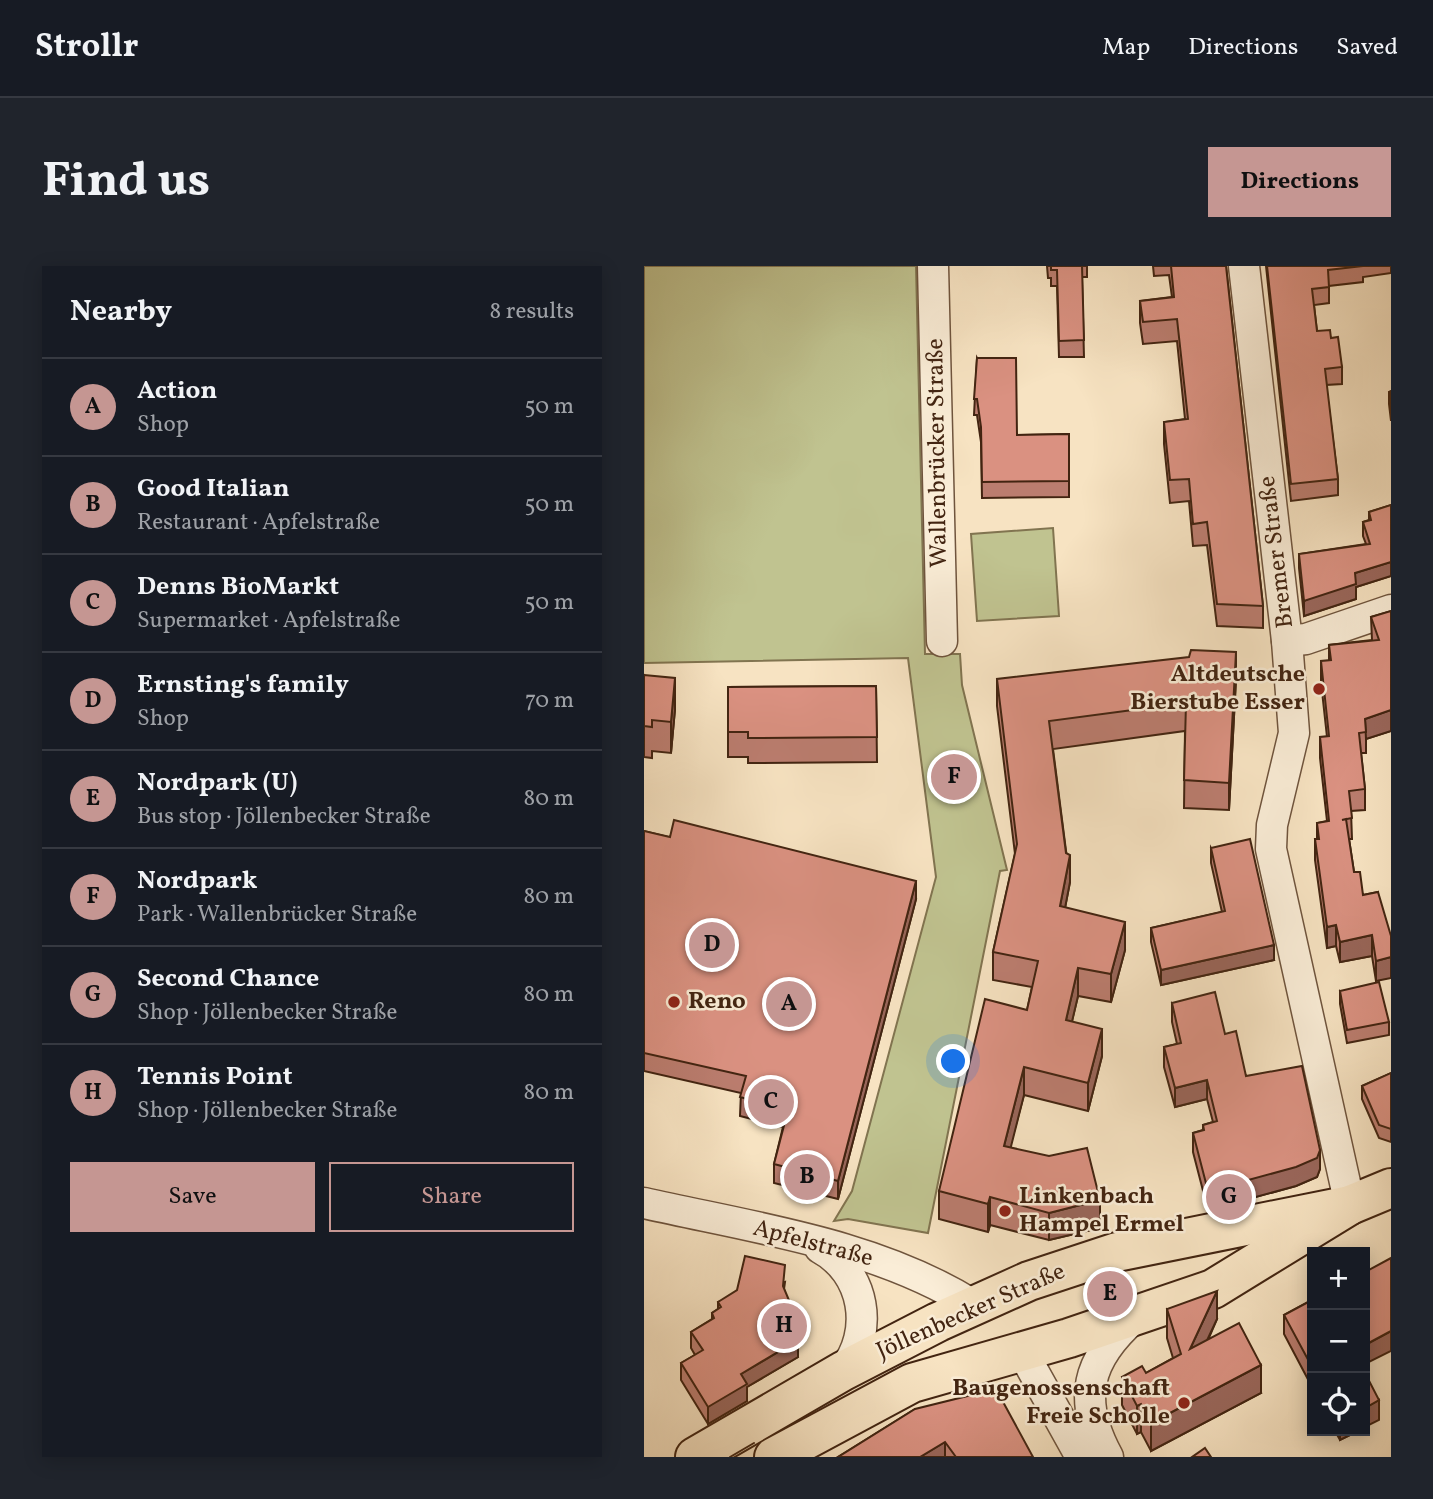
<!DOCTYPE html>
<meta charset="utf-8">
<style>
body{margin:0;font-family:Vollkorn,serif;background:#20242c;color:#f1f3f6}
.controls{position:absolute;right:21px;bottom:21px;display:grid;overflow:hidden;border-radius:0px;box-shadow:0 4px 18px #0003}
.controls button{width:63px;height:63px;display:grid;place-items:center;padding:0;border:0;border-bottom:2px solid #363941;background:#171b24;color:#f1f3f6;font:35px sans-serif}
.you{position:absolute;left:310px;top:796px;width:24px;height:24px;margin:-18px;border:5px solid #fff;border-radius:50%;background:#1a73e8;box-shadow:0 0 0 10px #1a73e833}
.badge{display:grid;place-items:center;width:46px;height:46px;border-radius:50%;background:#c59692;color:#111;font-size:23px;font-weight:700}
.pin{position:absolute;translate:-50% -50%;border:4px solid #fff;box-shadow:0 2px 7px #0006}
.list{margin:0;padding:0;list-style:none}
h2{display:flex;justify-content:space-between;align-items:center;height:91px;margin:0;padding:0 28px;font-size:30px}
h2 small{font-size:23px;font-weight:400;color:#9ea1a6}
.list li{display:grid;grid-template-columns:46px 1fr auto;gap:21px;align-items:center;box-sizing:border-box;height:98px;padding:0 28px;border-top:2px solid #363941}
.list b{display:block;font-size:26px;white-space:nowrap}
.list p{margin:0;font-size:23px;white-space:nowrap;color:#9ea1a6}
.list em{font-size:23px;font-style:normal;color:#9ea1a6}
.actions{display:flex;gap:14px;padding:21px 28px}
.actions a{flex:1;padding:16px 0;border:2px solid #c59692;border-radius:0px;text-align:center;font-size:24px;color:#c59692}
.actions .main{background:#c59692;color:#111}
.icon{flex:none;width:38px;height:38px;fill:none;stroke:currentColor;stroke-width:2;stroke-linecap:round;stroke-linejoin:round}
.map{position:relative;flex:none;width:747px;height:1191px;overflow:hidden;border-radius:0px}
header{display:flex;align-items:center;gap:42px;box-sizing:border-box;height:98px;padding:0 35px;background:#171b24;border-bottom:2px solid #363941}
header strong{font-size:33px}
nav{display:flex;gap:38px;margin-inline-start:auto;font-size:24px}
.intro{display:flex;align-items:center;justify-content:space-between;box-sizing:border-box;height:168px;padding:0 42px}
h1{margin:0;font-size:49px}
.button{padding:18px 32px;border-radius:0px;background:#c59692;color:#111;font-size:24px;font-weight:700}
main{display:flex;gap:42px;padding:0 42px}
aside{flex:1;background:#171b24;border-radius:0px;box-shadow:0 4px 18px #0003}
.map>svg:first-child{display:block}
.green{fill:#c0c390;stroke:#817450;stroke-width:2}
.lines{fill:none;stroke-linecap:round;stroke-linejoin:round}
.minor-casing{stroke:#6f543d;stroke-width:33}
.major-casing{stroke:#422411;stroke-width:42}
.minor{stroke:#faedd7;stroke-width:30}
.major{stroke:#f7e3c2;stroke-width:38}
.tram{stroke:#422411;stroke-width:2}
.wall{fill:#bb7d6f;stroke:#422411;stroke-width:2}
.shaded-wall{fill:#99665a;stroke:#422411;stroke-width:2}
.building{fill:#da9181;stroke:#422411;stroke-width:2}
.poi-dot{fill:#8f2418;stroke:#faedd7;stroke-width:2.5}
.labels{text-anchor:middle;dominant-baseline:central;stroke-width:5;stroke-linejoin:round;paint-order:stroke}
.street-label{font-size:24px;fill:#422411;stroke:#faedd7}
.poi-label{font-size:24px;font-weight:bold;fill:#422411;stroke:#faedd7;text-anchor:end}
</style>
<header>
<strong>Strollr</strong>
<nav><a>Map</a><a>Directions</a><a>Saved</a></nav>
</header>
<div class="intro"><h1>Find us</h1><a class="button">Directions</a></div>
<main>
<aside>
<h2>Nearby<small>8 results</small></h2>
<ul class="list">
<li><span class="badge">A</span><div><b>Action</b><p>Shop</p></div><em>50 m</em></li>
<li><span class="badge">B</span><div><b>Good Italian</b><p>Restaurant · Apfelstraße</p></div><em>50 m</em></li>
<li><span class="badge">C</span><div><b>Denns BioMarkt</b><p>Supermarket · Apfelstraße</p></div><em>50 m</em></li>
<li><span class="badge">D</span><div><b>Ernsting's family</b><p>Shop</p></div><em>70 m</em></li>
<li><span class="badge">E</span><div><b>Nordpark (U)</b><p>Bus stop · Jöllenbecker Straße</p></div><em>80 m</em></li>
<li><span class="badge">F</span><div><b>Nordpark</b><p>Park · Wallenbrücker Straße</p></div><em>80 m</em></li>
<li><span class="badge">G</span><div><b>Second Chance</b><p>Shop · Jöllenbecker Straße</p></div><em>80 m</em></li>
<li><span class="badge">H</span><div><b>Tennis Point</b><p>Shop · Jöllenbecker Straße</p></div><em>80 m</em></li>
</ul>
<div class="actions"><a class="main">Save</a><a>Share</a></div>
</aside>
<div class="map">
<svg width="747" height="1191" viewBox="0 0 747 1191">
<rect width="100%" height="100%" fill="#f7e3c2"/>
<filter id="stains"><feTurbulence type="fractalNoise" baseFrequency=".00286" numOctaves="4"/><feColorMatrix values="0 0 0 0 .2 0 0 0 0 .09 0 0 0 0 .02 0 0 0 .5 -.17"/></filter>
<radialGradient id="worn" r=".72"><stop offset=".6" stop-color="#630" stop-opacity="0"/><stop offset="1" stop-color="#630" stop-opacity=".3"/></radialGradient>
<g class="green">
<polygon points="0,0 272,0 281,388 316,388 318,419 363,604 356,605 284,967 204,953 190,955 208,925 292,611 264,392 0,397"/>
<polygon points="409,262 415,350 333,355 327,268"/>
</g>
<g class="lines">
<defs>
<g id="minor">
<polyline points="289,0 298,375"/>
<polyline points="600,0 643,375 650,467 628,559 627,583 706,939"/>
<polyline points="643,375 662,373 747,344"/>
<path d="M0,937C111,962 232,978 329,1039"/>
<path d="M176,982C221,1006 231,1066 199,1105"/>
<polyline points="378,1085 437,1191"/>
<path d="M464,1191C433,1134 442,1094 491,1051"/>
</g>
<g id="major">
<polyline points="51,1191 199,1105 294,1056 385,1015 473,986 706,939"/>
<polyline points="130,1191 268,1117 425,1072 569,1023 706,939 747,922"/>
</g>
</defs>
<use href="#minor" class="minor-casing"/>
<use href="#major" class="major-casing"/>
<use href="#minor" class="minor"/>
<use href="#major" class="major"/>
<polyline class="tram" points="86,1191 110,1177"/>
</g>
<g class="wall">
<polygon points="403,0 443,0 443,11 438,11 440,91 415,91 413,20 407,20 407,12 404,12"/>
<polygon points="509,0 582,0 619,340 619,362 573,360 563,279 549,280 545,235 526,237 520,178 520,156 541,153 533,75 499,78 496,57 496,35 528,31 525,9 510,10"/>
<polygon points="622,0 747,0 747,7 719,11 719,16 685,20 685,37 670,39 673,65 687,72 698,101 698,118 682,119 694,213 694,229 647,235"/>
<polygon points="333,92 373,169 425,168 425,231 338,232 337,176 333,149 330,149"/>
<polygon points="747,125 747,155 745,138 745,126"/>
<polygon points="747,239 747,310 712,321 712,333 660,350 655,302 655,288 722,278 719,270 719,256 725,254 725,246"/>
<polygon points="747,345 747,465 722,473 722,487 717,487 721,523 721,544 707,545 708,573 705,573 710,606 719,629 734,626 732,715 728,690 696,696 692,680 683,682 671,594 671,573 673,573 673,557 683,555 676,492 676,471 683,471 677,416 677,395 685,395 685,379 728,374 727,351"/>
<polygon points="0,409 31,443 27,487 8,485 8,492 0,491"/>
<polygon points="353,413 592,413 585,544 540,542 541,465 409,483 426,616 421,642 481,684 467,736 434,730 428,755 458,790 444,845 380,829 366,881 456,962 405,974 346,959 344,966 295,953 295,925 383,744 388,721 349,714 349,686 371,588 353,440"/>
<polygon points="232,420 233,496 104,497 104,491 84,491 84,421"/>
<polygon points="0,565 272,633 194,933 130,917 130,898 139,861 96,850 97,827 0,805"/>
<polygon points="567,582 630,694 517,719 507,676 507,662 578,646 567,597"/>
<polygon points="696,725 745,756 745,769 703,777 696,738"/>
<polygon points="528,737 581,768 602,810 676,903 673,911 652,920 564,944 549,886 549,867 559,864 559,859 569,856 563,833 531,841 520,801 520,781 533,778 528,756"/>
<polygon points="747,807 747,876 735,872 718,833 718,820"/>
<polygon points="141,1016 140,1023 147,1056 146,1060 154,1091 103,1121 103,1135 64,1158 37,1114 37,1097 51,1089 47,1082 47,1066 68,1053 68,1047 74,1043 74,1036"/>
<polygon points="668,1034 668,1121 640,1068 640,1049"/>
<polygon points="523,1043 573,1053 564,1074 617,1127 507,1185 497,1166 493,1168 478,1139 478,1111 502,1107 529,1092 523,1072"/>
<polygon points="271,1143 389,1191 194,1191"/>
<polygon points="691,1165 714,1165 696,1174"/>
</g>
<g class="shaded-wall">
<polygon points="747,296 747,310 712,321 712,333 660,350 660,335 711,307"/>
<polygon points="592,386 592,413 585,544 585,517"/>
<polygon points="31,412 31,443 27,487 27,456"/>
<polygon points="747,444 747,465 722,473 721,453"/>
<polygon points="426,589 426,616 416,668 416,640"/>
<polygon points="272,615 272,633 194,933 194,915"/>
<polygon points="481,656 481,684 467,736 467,708"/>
<polygon points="692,659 692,680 683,682 683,661"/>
<polygon points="728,669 728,690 696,696 696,676"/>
<polygon points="630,679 630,694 517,719 517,704"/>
<polygon points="747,691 747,712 732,715 732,695"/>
<polygon points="434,702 434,730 422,781 422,754"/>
<polygon points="458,763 458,790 444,845 444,817"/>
<polygon points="380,801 380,829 360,908 360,880"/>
<polygon points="563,814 563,833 531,841 531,822"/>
<polygon points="676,884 676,903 673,911 652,920 564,944 564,925"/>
<polygon points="346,931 346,959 344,966 344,938"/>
<polygon points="456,934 456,962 405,974 405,947"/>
<polygon points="573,1025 573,1053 546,1111 546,1083"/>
<polygon points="147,1039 147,1056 144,1073 144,1056"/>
<polygon points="747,1065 747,1085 721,1098 721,1079"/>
<polygon points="154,1074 154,1091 103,1121 103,1135 64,1158 64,1141 97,1108"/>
<polygon points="617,1099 617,1127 507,1185 507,1157"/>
<polygon points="735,1134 735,1154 721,1161 721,1142"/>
<polygon points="497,1138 497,1166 493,1168 493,1140"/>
<polygon points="696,1165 714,1165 696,1174"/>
<polygon points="301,1176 301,1191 276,1191"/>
</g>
<g class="building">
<polygon points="407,0 438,0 440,74 415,75 413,4 407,4"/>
<polygon points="527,0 582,0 619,340 573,338 563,256 549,258 545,213 526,214 520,156 544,153 533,53 499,56 496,35 530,31"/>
<polygon points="623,0 719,0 684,4 685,21 668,23 673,65 686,64 687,72 694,71 698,101 681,103 694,213 647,218"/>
<polygon points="333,92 372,92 373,169 425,168 425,215 338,216 337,161 333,133 330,133"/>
<polygon points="747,125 747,142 745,126"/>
<polygon points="747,239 747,296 711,307 712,318 660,335 655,288 726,278 719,256 727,254 725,246"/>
<polygon points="747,345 747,444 721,453 722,466 715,467 721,523 705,525 708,552 698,554 702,553 710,606 716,606 719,629 734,626 747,670 747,691 732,695 728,669 696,676 692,659 683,661 671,573 675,573 673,557 685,555 676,471 685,470 677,395 687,394 685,379 735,374 727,351"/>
<polygon points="547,384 592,386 585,517 540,514 542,437 405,455 422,587 426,589 416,640 481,656 467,708 434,702 422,754 458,763 444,817 380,801 360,880 405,890 443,882 456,934 405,947 346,931 344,938 295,925 341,733 383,744 394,695 349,686 373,578 353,413 545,391"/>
<polygon points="0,409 31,412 27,456 8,454 8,461 0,460"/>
<polygon points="232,420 233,471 104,472 104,466 84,466 84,421"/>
<polygon points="30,554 272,615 194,915 130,898 144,844 96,831 102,810 0,787 0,565 26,571"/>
<polygon points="606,573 630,679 517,704 507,662 581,645 567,582"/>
<polygon points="735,716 745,756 703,764 696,725"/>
<polygon points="571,726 581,768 592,765 602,810 658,800 676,884 673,892 652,901 564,925 549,867 560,864 559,859 573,855 563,814 531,822 520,781 537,777 528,737"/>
<polygon points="747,807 747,863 735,859 718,820"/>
<polygon points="101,990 141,999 139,1020 147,1039 144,1056 154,1074 97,1108 103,1118 64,1141 37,1097 59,1084 47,1066 70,1052 68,1047 77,1041 74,1036 93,1024"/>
<polygon points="747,992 747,1065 721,1079 721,1006"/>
<polygon points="573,1025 546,1083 595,1057 617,1099 507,1157 497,1138 493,1140 478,1111 498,1100 502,1107 537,1088 523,1043"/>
<polygon points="668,1034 668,1101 640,1049"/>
<polygon points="721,1107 735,1134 721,1142"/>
<polygon points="352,1123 389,1191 312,1191 301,1176 276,1191 194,1191 271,1143"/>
<polygon points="561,1182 567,1191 548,1191"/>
</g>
<g class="poi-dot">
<circle cx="675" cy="423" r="7"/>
<circle cx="30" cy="736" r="7"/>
<circle cx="361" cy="945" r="7"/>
<circle cx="540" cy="1137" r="7"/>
</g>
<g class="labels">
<g class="street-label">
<text transform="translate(294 187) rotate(-91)">Wallenbrücker Straße</text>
<text transform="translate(633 286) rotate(-97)">Bremer Straße</text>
<text transform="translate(169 978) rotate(15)">Apfelstraße</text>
<text transform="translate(327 1046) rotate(-24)">Jöllenbecker Straße</text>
</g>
<g class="poi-label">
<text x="661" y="409">Altdeutsche<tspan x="661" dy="28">Bierstube Esser</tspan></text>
<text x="44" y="736" text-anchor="start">Reno</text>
<text x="375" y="931" text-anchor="start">Linkenbach<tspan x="375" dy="28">Hampel Ermel</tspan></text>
<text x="526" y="1123">Baugenossenschaft<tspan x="526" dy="28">Freie Scholle</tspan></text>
</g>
</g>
<rect width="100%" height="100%" filter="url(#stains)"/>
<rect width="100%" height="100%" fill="url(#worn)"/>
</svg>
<div class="controls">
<button>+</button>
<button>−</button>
<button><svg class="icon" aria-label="locate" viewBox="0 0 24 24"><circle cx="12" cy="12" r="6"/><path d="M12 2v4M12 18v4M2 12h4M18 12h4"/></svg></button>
</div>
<div class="you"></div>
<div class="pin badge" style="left:145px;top:738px">A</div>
<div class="pin badge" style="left:163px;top:911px">B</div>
<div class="pin badge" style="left:127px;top:836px">C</div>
<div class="pin badge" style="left:68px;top:679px">D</div>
<div class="pin badge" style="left:466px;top:1028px">E</div>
<div class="pin badge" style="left:310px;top:511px">F</div>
<div class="pin badge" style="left:585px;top:931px">G</div>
<div class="pin badge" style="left:140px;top:1060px">H</div>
</div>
</main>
